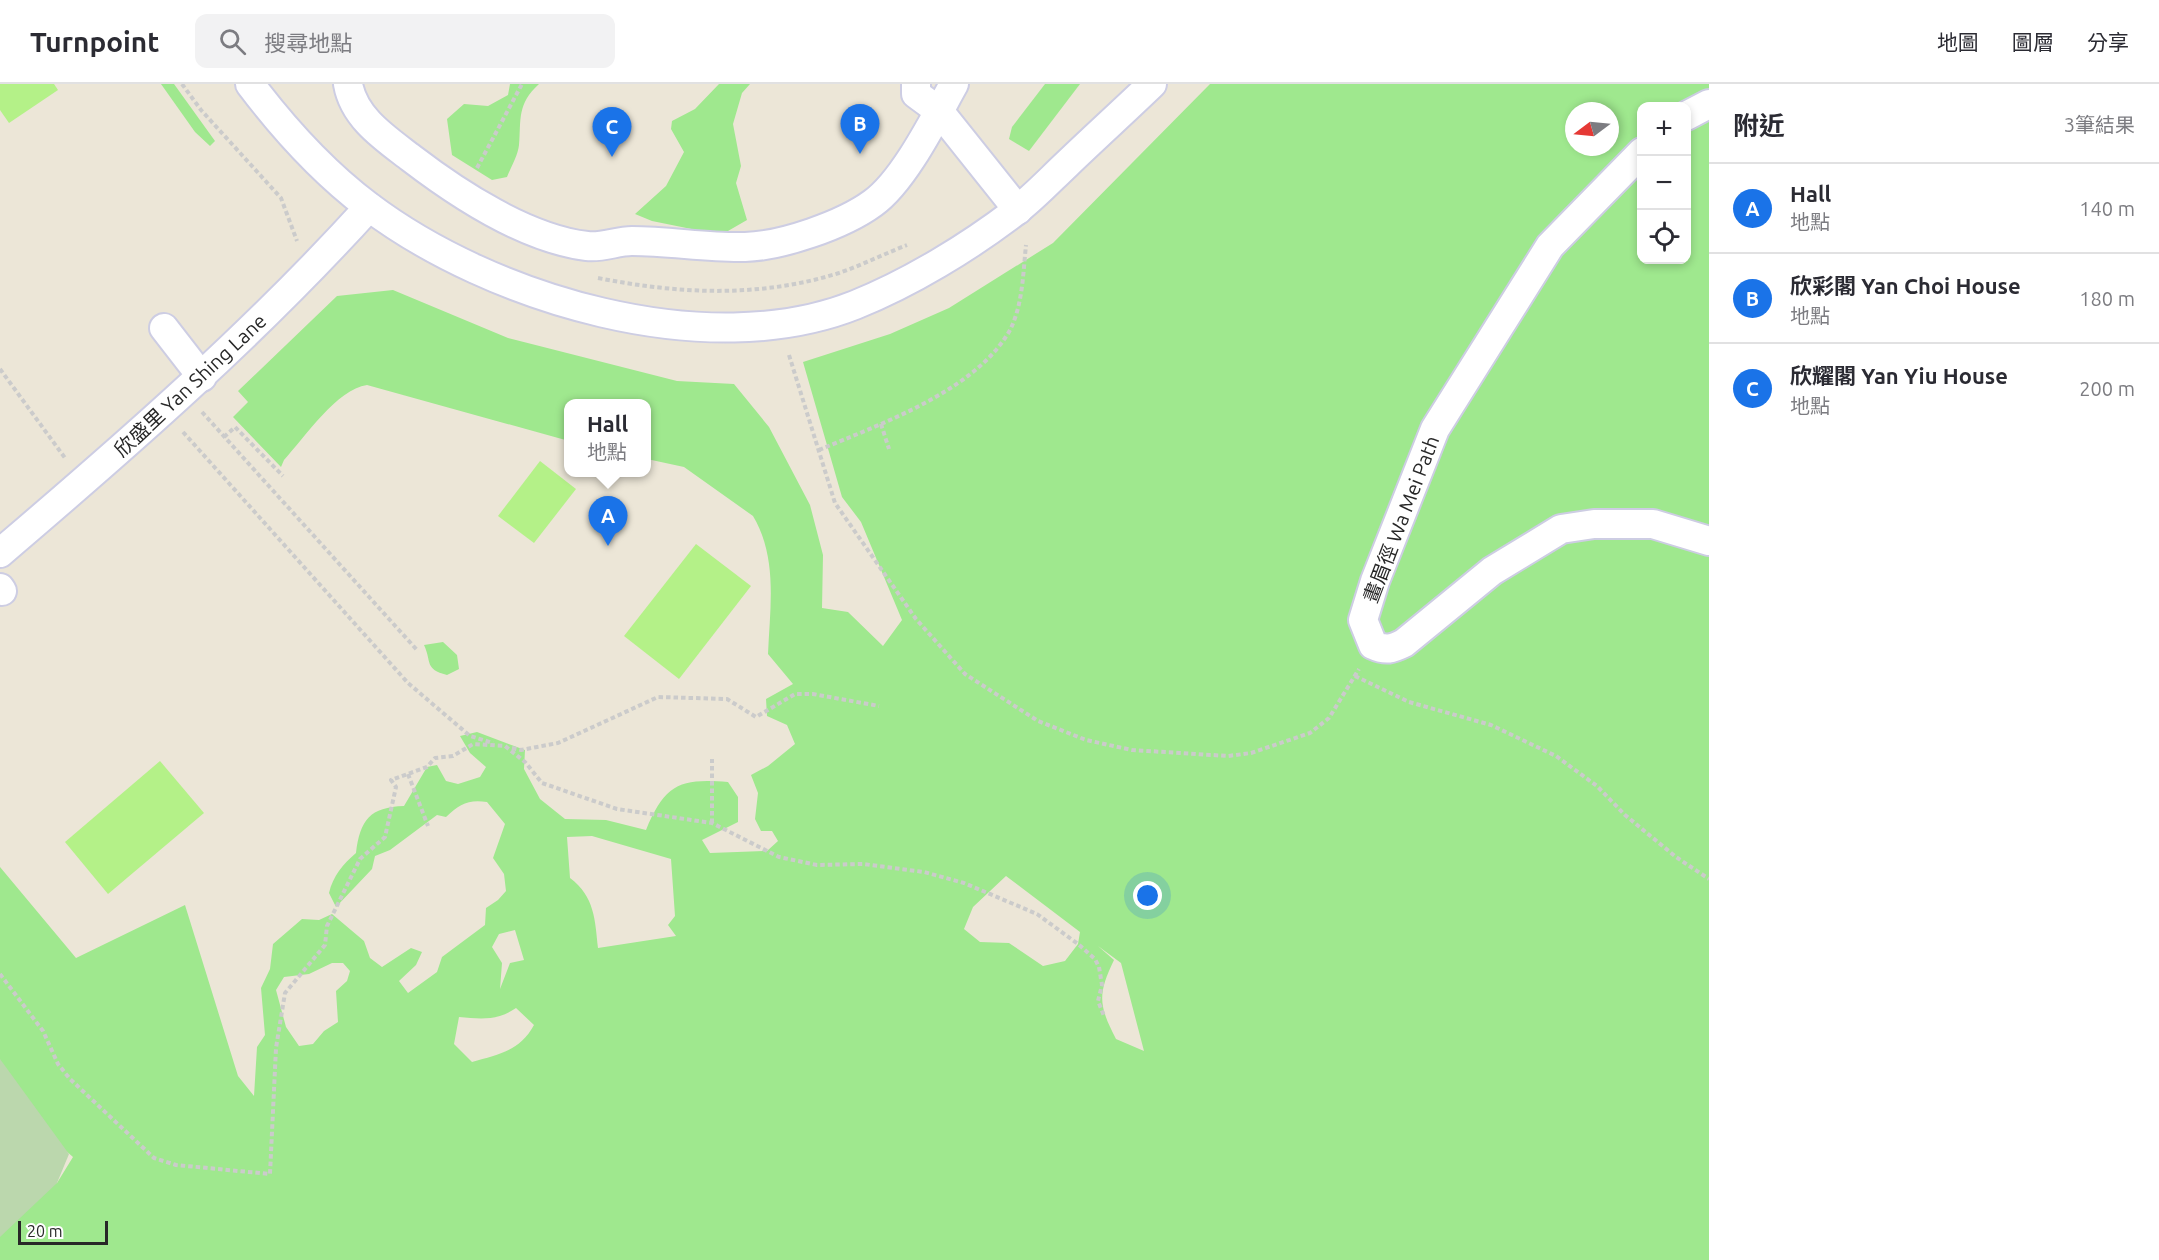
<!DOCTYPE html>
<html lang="zh-TW">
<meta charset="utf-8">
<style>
body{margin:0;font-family:Ubuntu,"Noto Sans TC",sans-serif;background:#f2f2f3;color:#2b2b33}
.controls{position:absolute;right:18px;top:18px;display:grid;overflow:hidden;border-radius:12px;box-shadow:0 3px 9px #0003}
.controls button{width:54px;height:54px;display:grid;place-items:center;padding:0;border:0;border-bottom:2px solid #e1e1e2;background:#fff;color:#2b2b33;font:30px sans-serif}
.compass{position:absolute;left:1565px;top:18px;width:54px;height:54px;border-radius:50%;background:#fff;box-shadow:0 3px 9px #0003;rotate:254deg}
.scale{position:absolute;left:18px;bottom:15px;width:90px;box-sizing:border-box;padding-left:6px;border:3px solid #282828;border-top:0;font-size:16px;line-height:21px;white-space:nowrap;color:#282828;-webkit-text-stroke:4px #fff;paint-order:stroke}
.you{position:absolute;left:1148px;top:812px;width:21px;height:21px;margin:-15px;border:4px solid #fff;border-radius:50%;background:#1a73e8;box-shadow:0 0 0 9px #1a73e833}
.badge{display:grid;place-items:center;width:39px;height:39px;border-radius:50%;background:#1a73e8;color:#fff;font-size:20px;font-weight:700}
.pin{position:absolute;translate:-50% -50px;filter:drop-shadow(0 2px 3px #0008)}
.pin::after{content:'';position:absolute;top:32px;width:21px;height:18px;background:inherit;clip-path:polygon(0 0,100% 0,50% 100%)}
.popup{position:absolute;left:564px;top:315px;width:87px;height:78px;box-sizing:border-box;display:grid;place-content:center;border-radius:12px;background:#fff;filter:drop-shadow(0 2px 4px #0005);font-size:20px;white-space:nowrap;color:#7c7c81}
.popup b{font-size:22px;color:#2b2b33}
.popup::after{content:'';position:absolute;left:50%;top:100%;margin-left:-12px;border:12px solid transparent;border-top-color:#fff}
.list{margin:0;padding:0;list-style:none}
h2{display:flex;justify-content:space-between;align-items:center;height:78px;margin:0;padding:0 24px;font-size:26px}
h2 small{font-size:20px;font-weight:400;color:#7c7c81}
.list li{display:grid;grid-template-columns:39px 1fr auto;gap:18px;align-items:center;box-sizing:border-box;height:90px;padding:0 24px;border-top:2px solid #e1e1e2}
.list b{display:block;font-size:22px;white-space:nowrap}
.list p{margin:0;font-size:20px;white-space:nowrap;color:#7c7c81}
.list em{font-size:20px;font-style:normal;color:#7c7c81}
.icon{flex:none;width:33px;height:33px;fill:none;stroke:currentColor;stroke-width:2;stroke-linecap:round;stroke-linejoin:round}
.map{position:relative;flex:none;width:1709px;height:1176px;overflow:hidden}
header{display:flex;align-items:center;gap:36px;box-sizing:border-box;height:84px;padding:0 30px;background:#fff;border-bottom:2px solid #e1e1e2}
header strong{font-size:28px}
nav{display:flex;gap:33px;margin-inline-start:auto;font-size:21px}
.search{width:420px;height:54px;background:#f2f2f3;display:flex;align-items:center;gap:15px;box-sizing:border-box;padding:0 21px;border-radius:12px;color:#7c7c81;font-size:22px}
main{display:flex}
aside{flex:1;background:#fff}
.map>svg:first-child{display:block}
.green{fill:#9fe88e;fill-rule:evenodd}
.cemetery{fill:#bbd7ad}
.pitch{fill:#b4f188}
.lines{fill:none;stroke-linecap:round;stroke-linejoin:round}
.minor-casing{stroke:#cdcde3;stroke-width:32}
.path{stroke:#cbcbcb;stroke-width:4;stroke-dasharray:4.5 3;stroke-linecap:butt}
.minor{stroke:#fff;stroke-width:28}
.labels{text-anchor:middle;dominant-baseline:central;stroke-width:5;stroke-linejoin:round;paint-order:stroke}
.street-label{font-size:20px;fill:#282828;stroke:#fff}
</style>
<header>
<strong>Turnpoint</strong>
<div class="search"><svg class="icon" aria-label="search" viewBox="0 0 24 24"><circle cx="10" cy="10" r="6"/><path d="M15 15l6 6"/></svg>搜尋地點</div>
<nav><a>地圖</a><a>圖層</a><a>分享</a></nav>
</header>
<main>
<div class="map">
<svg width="1709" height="1176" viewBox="0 0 1709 1176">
<rect width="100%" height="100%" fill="#ece6d7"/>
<g class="green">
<polygon points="161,0 174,0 215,57 210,62 195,48"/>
<path d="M510,0H539C517,20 521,35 519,61C518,71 511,83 507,93L492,96L452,71L447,35L464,20L488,22L508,11Z"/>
<polygon points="719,0 750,0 742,9 733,40 741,82 736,99 747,136 721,151 652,137 635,130 666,102 684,68 671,45 672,37 695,25"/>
<polygon points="1045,0 1080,0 1029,67 1009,55 1012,43"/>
<path d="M1210,0H1709V1176H0V1109L57,1099L73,1073L49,1052L0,995V783L76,874L185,821L238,992L254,1012L257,963L265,951L261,904L270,885L273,860L302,835L319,836L332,830L364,857L370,874L382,883L411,864L422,868L416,881L399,897L408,909L437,888L442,873L485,841L486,824L498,816L506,807L504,790L493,774L505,740L487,718C469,715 459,720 446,733L437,731L390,766L375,772L372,785L336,823L329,809C333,792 343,780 356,769C360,736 370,723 404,722L427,683L437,681L446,697L458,700L480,693L486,683L470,669L460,652L477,648L525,666L524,685L540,715L565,735L606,736L646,746C665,700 680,694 728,698L738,713V738L702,756L710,769L767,767L778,757L772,747H761L755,735L758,709L751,691L768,682L795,660L787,641L767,632L766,615L793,600L768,570C770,523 778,474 753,432L684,383L647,375V320H569V357L367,301C337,305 305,353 284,376L281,383L233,333L248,318L238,307L337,212L393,206L508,254L677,297L734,300L769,343L810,421L823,471L822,524L848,528L883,562L902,536L861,438L842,413L803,278L890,250L949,224L1053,159ZM1642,22H1686V176H1642ZM1574,27H1610V63H1574ZM592,752L671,775L675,832L668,841L676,852L598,864C595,836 595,813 570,794L567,753ZM1006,792L1080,848L1078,860L1065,877L1043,882L1009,859L980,858L964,845L973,823ZM515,846L524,876L510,879L500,905L502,879L492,863L499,850ZM1098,862L1121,879L1144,967L1116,955C1099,922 1097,911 1114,876ZM332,879H343L350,887L347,897L336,907L338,938L324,947L313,960L299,962L286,943L276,906L284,893L309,890ZM516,924L534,941C520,967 499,970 472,978L454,960L459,933C481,935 497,937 516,924Z"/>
<path d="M443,558L457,571L459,585L447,591C424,585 432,578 424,561Z"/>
</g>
<polygon class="cemetery" points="0,975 69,1070 57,1099 0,1153"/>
<g class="pitch">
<polygon points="0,0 54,0 58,6 9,39 0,26"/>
<polygon points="540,377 576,405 534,459 498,432"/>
<polygon points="696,460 751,502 679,595 624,552"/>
<polygon points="160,677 204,729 108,810 65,758"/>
</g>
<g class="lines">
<defs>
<g id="minor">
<path d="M250,0C284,45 323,88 368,122C491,215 707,280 855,221C910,199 969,163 1016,127C1034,113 1050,96 1067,80C1095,53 1124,27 1152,0"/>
<path d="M348,0C354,34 385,54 411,74C458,110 527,155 587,162C602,164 617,157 632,157C670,157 708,164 745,163C782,162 843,141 873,119C904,97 935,34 954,0"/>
<polyline points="916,0 916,10 939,27 1018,126"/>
<polyline points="1686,32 1709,20"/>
<path d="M1642,68L1550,162L1435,345L1375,497L1363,536L1373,561C1386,567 1392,565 1404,559L1492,487L1561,445L1594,440H1653L1709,457"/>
<polyline points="164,244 202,293"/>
<path d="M0,469C129,359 255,249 369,123"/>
<polyline points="0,504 2,507"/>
</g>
</defs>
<use href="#minor" class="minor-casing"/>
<g class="path">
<polyline points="182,0 201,26 281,114 297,157"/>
<polyline points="477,84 522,0"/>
<path d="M598,194C679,210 759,214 839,189C862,181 884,170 907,161"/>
<polyline points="789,271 835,419 916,535 965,590 1038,637 1086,656 1132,666 1228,672 1251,669 1310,649 1329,634 1359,585"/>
<polyline points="0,285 65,374"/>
<polyline points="202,328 417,566"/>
<polyline points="881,340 889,365"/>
<polyline points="183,348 408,599 470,652 493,659"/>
<polyline points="224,353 235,343 283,392"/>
<path d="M819,366C880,340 976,307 1010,246C1023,220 1023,189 1026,161"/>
<polyline points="1355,592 1409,618 1491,641 1556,672 1597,702 1625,731 1676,773 1709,795"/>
<polyline points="512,664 521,666 558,659 658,613 727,615 756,633 795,610 813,610 879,622"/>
<polyline points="408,690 428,742"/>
<polyline points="712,739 712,675"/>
<polyline points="0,890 43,947 58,980 70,995 154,1074 176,1081 270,1090 276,964 285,909 325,861 327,842 360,775 385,753 396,703 391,696 427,683 435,674 453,672 473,660 505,662 525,678 542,699 617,725 712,739 779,773 817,781 863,780 924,788 964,799 1037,830 1078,860 1095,875 1099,883 1102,901 1098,917 1104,932"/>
</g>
<use href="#minor" class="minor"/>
</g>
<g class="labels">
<g class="street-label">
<text transform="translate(190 301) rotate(-43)">欣盛里 Yan Shing Lane</text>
<text transform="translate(1401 435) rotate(-69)">畫眉徑 Wa Mei Path</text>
</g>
</g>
</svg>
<div class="controls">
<button>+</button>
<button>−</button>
<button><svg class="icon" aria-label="locate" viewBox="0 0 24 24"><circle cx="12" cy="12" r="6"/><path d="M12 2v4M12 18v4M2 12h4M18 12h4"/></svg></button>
</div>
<svg class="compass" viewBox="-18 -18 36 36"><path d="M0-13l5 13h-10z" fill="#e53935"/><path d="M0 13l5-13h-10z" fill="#7c7c81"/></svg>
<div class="scale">20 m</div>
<div class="you"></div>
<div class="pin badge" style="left:608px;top:462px">A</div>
<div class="popup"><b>Hall</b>地點</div>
<div class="pin badge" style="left:860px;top:70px">B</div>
<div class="pin badge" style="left:612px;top:73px">C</div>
</div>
<aside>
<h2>附近<small>3筆結果</small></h2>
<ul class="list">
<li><span class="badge">A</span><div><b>Hall</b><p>地點</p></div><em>140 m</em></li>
<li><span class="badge">B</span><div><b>欣彩閣 Yan Choi House</b><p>地點</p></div><em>180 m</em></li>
<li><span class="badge">C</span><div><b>欣耀閣 Yan Yiu House</b><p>地點</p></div><em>200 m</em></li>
</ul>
</aside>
</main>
